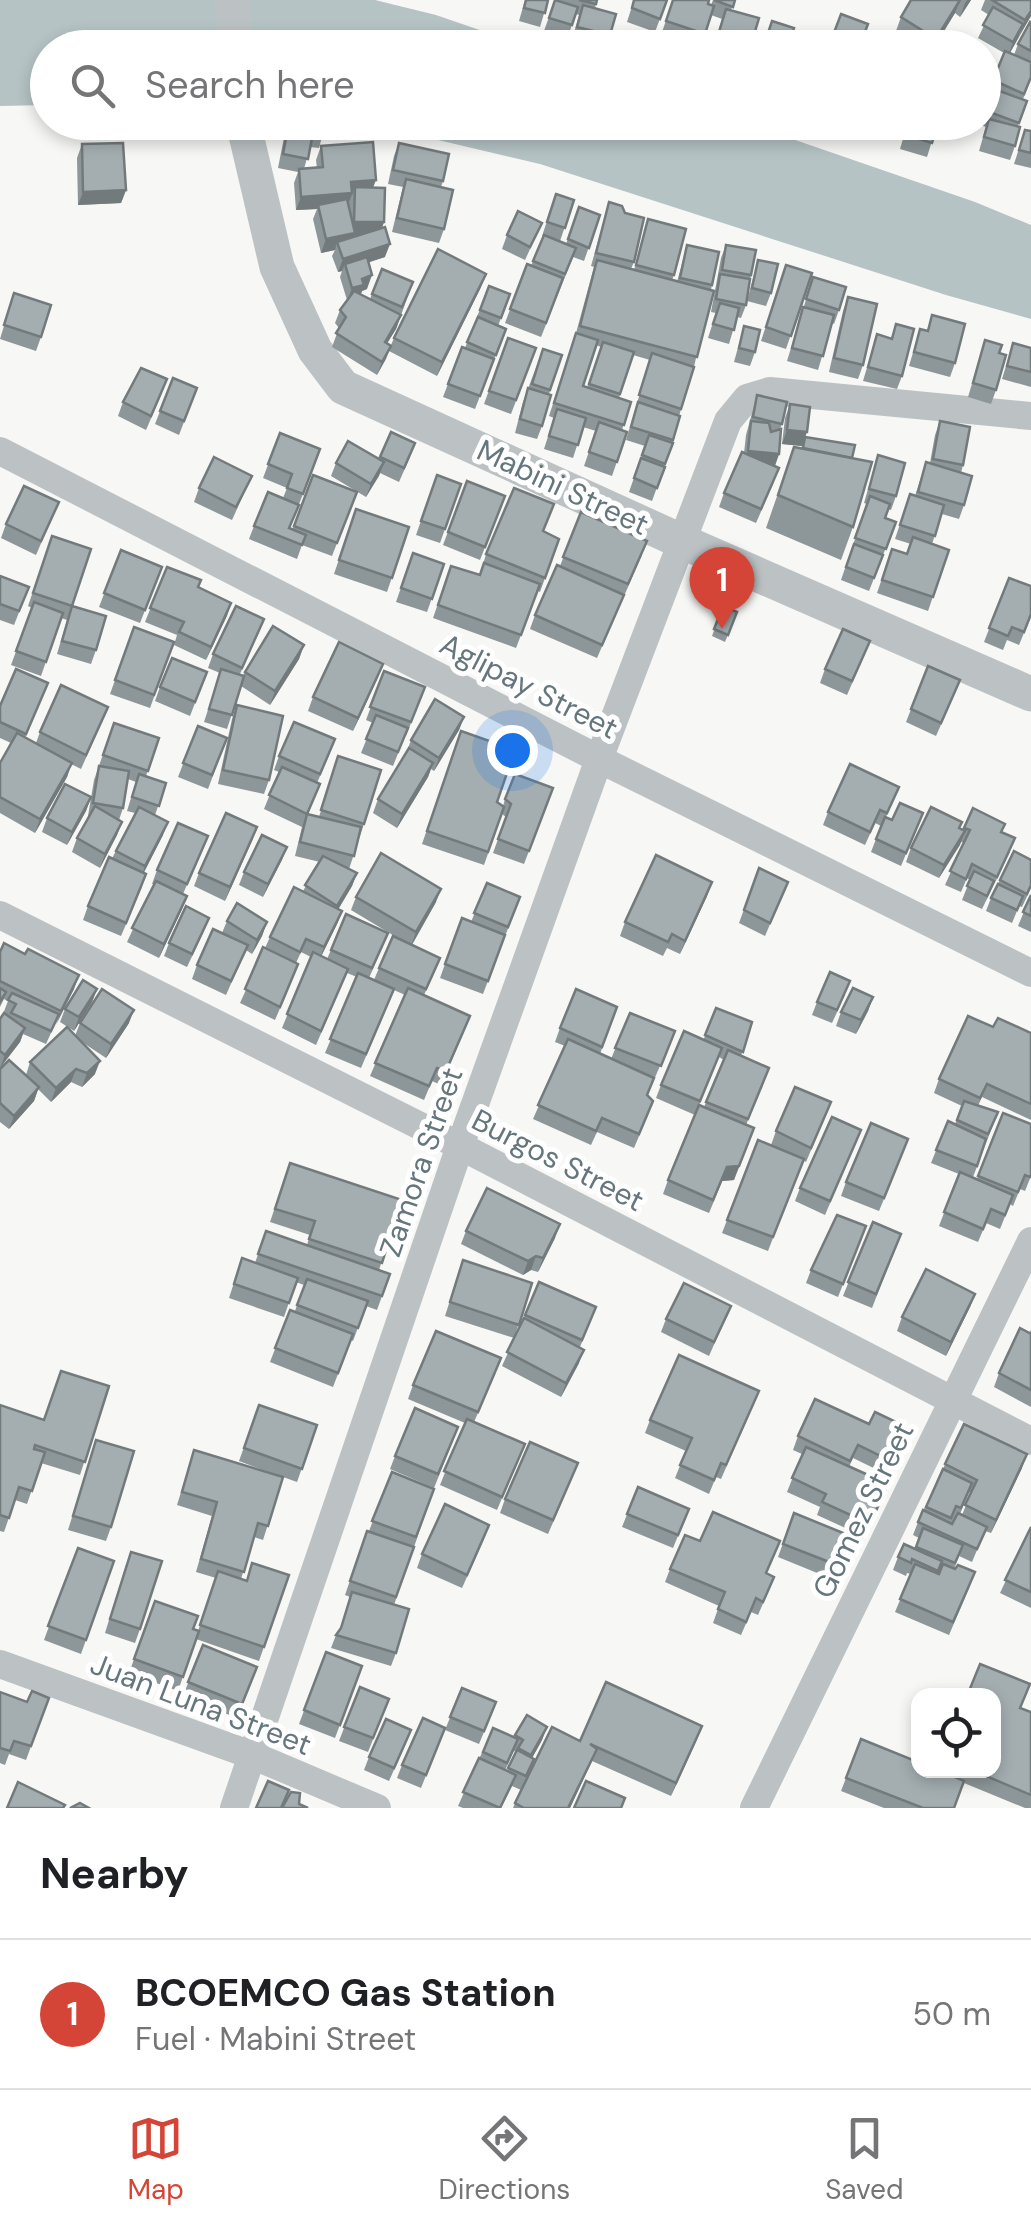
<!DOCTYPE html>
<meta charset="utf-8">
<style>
body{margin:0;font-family:"DM Sans",sans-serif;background:#f6f6f6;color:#202124}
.controls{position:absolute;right:30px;bottom:30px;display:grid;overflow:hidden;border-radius:20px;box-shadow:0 5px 15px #0003}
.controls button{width:90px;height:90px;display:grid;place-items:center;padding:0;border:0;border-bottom:2px solid #e0e0e0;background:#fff;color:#202124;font:50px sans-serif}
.you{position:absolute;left:512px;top:750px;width:35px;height:35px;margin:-25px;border:8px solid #fff;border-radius:50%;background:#1a73e8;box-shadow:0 0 0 15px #1a73e833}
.badge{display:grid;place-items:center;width:65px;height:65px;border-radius:50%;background:#d54537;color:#fff;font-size:32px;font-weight:700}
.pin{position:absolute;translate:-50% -82px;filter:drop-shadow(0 2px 5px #0008)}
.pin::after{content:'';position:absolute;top:52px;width:35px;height:30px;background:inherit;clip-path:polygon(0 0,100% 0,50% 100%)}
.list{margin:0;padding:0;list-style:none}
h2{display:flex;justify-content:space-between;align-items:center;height:130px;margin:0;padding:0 40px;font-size:42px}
h2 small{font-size:32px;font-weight:400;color:#757577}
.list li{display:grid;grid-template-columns:65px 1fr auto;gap:30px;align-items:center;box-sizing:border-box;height:150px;padding:0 40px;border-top:2px solid #e0e0e0}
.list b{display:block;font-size:38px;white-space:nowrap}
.list p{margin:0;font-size:32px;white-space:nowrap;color:#757577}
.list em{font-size:32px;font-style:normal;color:#757577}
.icon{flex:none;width:55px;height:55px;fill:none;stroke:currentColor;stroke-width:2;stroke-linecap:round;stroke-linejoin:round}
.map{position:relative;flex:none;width:1031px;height:1808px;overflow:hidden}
.search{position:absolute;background:#fff;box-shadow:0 5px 15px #0003;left:30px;right:30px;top:30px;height:110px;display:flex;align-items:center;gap:25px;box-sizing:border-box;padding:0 35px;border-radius:55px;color:#757577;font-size:38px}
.sheet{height:280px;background:#fff}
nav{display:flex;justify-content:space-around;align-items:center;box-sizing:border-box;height:140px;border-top:2px solid #e0e0e0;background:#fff;font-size:28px;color:#757577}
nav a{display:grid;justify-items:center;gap:5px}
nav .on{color:#d54537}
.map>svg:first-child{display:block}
.water{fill:#b5c3c5}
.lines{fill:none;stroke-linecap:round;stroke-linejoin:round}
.minor{stroke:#bcc2c4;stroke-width:28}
.tertiary{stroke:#bcc2c4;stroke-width:35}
.wall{fill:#8d9698;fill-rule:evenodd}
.shaded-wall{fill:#737a7c}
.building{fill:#a4aeb1;stroke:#737a7c;stroke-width:2.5}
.labels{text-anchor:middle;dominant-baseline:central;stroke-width:10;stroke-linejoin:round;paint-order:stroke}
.street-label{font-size:30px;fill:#65767d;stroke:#fff}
</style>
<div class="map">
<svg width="1031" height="1808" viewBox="0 0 1031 1808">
<rect width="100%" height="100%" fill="#f7f7f5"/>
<g class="water">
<polygon points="0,0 375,0 436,15 529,47 48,48 47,105 0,106"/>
<polygon points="366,123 746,123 975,202 1031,225 1031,319 946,295 540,164"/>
</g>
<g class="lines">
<g class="minor">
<polyline points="0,451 599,759 1031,973"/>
<polyline points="0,915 460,1146 1031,1441"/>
<polyline points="0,1664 254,1756 377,1808"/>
<polyline points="234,1808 460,1146 599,759 728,421 747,398 770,391 1031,416"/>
<polyline points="754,1808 1031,1241"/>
</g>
<g class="tertiary">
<polyline points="232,0 237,48"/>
<polyline points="243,122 277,267 315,350 343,387 683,542 1031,694"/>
</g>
</g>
<g class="wall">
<polygon points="525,0 548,0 540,27 519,21"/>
<polygon points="555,0 597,0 595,8 610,35 606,48 599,48 572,40 579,15 576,14 567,39 544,31"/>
<polygon points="634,0 667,0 655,32 627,22"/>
<polygon points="673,0 711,5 713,0 735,0 731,10 750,48 712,48 714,46 722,19 711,15 700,48 661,35"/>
<polygon points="911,0 971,0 960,17 955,13 934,48 923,48 896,31 901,17"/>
<polygon points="985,0 1031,0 1031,16 1010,53 1014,55 1018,44 1031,23 1031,79 1023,99 1027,101 1018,126 1015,146 1010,160 979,151 986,127 978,124 979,122 984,122 984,110 989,95 988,94 1004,53 978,38 989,15 981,10"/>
<polygon points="287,122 326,122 319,148 310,147 304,169 317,168 316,160 321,146 373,187 384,222 382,228 385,257 368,262 367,289 362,291 361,294 370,299 382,269 413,282 396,329 387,343 391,345 394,338 481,287 437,376 389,351 377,375 332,347 339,328 335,323 340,310 347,300 340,277 342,271 338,272 332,256 335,250 321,253 313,219 317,209 296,210 294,183 298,172 278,168"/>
<polygon points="908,122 938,122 927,157 900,149"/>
<polygon points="958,122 972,122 970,127"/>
<polygon points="1025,130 1031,131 1031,168 1014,164"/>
<polygon points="399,143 443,181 441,187 444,229 439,243 392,232 403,187 388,184 394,156"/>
<polygon points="82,144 126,190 121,203 78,205 77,158"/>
<polygon points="556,194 574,200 560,241 566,244 579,207 600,215 584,261 573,257 541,337 505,323 527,264 531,266 543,236 542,236"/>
<path d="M609,202L634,262L631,269L634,270L648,219L674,275L672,280L677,282L687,245L712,285L694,367L679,416H680L673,443L652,501L629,492L645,446L626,440L650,360L633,355L619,398L631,402L622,430L627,432L612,476L584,466L596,431L583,427L573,458L544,449L554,418L549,416L576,333L594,267L591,266ZM596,345L601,347L587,388L583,386Z"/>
<polygon points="542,223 525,260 502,249 507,235"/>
<polygon points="726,245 751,275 746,305 741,318 737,317 729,344 708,338 716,313 711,312 721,258"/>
<polygon points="758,260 771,293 766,306 747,301"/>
<polygon points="786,265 812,273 786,349 761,341"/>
<polygon points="813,277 839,310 834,324 832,323 818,370 787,361"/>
<polygon points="489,286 510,294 498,326 506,329 475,409 443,397 462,347 465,348"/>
<polygon points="14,293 41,337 36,351 0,339"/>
<polygon points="848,297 863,365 858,379 829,372 843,311"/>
<polygon points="932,316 955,363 950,377 909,366 920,329 927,331"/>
<polygon points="896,324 902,376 897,389 863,381 877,334 891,338"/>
<polygon points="744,326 755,352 750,366 734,362"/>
<polygon points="508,338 536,348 511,414 484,404"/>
<polygon points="985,340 999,353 996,390 991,404 968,397"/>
<polygon points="1013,343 1031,348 1031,387 1002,379"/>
<polygon points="543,349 562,355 549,394 542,426 537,439 515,433 523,402"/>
<polygon points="173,378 197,388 179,435 155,424"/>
<polygon points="162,393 146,430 118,416 123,402"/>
<polygon points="757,395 782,424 780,429 779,454 775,466 774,482 756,523 719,507 724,493 744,453 746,435"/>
<polygon points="790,404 805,437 852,458 853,527 841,560 766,528 794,447 801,448 802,446 782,444 785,418"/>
<polygon points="940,421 963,465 961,473 964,505 959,519 942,514 932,544 949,550 928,611 877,593 892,549 907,554 911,544 895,539 910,494 915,496 926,462 930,463 935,435"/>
<polygon points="391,432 410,457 399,482 380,473 366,497 331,476 336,463 379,459"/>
<polygon points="280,433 320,449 290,528 292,530 313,475 357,492 332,556 302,545 297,559 249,539 254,526 283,498 287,488 263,478"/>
<polygon points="878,455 896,496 891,510 888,509 885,518 896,522 869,591 841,580 867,504 864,503"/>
<polygon points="437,475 445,529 440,543 416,535"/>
<polygon points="252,476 232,520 194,502 199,488"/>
<polygon points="467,481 505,496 480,560 443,545"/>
<polygon points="59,502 36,555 1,538 6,524"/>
<polygon points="356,509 409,527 387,592 334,574"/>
<polygon points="581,512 642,555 597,658 530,629 535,615 560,566"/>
<polygon points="544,532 559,539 540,592 538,591 516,648 433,618 451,566 480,575 486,554"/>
<polygon points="52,536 72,606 96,650 91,664 57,654 67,620 61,618 41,676 11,665 32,608 28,606"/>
<polygon points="121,550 162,567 140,623 99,607"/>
<polygon points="413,553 444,564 427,612 396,602"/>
<polygon points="167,567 198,587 231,603 206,660 174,645 177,635 145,622"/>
<polygon points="0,576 29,587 14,625 0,620"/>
<polygon points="1009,578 1031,616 1019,645 1007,640 1003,650 984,642"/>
<polygon points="723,606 737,612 725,642 712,636"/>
<polygon points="134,627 174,642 150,708 110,694"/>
<polygon points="259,632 240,674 243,675 245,672 304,645 299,659 270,705 241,686 227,729 204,722 220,673 208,668 213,654"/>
<polygon points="865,654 847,695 820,683 825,669"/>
<polygon points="928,666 955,693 936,736 906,722"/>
<polygon points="384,671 425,687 406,736 405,736 393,766 361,753 373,723 366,720"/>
<polygon points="207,672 190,716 155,701 160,687"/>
<polygon points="378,677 353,731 308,711 313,697"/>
<polygon points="48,683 25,738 36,743 40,732 103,720 81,769 71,764 67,777 35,833 0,813 0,763 11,743 0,738 0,706"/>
<polygon points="237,705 269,780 264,794 218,784 232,719"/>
<polygon points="464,717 459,730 434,771 431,769 428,777 397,828 373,813 378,799 406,754 411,740"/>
<polygon points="114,723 159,738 146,776 166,783 155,815 163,835 144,872 142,887 121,936 83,920 88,906 135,813 127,811 136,782 128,779 123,808 119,820 122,822 117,835 100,868 72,852 77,838 89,816 88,816 94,780"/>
<polygon points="198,726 227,738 208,789 178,777"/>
<polygon points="461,731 497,802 503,806 505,799 553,788 524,864 493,853 506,817 502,814 484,865 422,844"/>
<polygon points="330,753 317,783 320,784 308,814 319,817 338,756 364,824 349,869 357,873 352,886 338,909 342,911 337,924 321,956 327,959 331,950 383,946 369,978 374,980 379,968 401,940 351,910 356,897 436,902 412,945 435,971 424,995 465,1029 441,1085 432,1081 424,1100 370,1076 405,995 394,990 361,1068 325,1053 357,977 347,973 316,1045 282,1028 311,957 301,952 296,963 293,978 275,1020 240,1003 270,937 303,891 320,862 295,856 302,827 264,809 279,772 274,770 279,756"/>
<polygon points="899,787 886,817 892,820 923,813 901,866 871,852 881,826 875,823 865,845 823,825 828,812"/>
<polygon points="91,797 86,811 67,845 42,832 47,818"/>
<polygon points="973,808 1005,824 1002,832 1010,852 982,909 962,900 970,880 967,878 961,892 945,885 964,843 961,842 939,878 906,862 911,848 960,829 963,830"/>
<polygon points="257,827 225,901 194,886 199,873"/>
<polygon points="208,836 183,894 187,896 182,909 159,958 127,942 154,884 152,884 157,870"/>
<polygon points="287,847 263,897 239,885 244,872"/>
<polygon points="1014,851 1031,860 1031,888 1022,907 1019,906 1012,923 986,911 991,898"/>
<polygon points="759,868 788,882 765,936 739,923"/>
<polygon points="487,883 520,897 483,994 440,978 445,964 471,922"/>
<polygon points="1031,895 1031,932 1018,926"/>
<polygon points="707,896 680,954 667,948 663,956 620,936 625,922"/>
<polygon points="227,921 267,922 262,936 252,954 246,950 226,995 192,979 197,965 222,933"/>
<polygon points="204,931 187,967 164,956 169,943"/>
<polygon points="0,952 74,989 55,1024 46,1044 23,1034 20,1042 0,1068 0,1019 3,1014 8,1001 4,999 0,1007"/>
<polygon points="97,989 92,1002 74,1031 60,1022 65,1009"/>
<polygon points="845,995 832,1023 812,1015 817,1002"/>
<polygon points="873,997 868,1011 856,1034 836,1026 841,1012"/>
<polygon points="617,1007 600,1054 611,1059 630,1013 675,1031 647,1096 648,1115 634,1148 597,1132 591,1145 533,1119 565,1046 555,1042 560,1028"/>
<polygon points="752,1022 741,1056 764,1082 746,1125 734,1180 722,1181 709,1213 663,1194 668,1180 704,1107 724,1060 719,1057 695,1115 656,1098 661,1085 704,1039 705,1035"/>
<polygon points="80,1023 129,1023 106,1058 79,1040 95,1074 82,1087 71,1082 51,1102 38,1089 34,1101 9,1129 0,1122 0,1069 26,1075 30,1062 75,1036"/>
<polygon points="993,1027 1031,1033 1031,1120 982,1097 978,1106 998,1112 973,1177 977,1179 1003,1113 1031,1176 1025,1191 1020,1189 1013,1206 1010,1204 1000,1229 986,1223 978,1242 939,1226 959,1174 931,1163 948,1121 955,1124 962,1106 934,1093 939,1079"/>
<polygon points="826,1115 806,1162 803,1160 768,1251 722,1233 758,1140 771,1145 776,1131"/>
<polygon points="861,1130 825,1215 795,1201 800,1188"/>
<polygon points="903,1153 879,1211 841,1196 846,1182"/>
<polygon points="290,1163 402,1200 379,1270 390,1274 377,1310 366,1306 353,1341 351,1340 333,1387 270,1362 290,1310 295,1311 304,1285 296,1282 284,1317 229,1298 242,1258 255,1263 266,1231 307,1245 310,1235 270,1222"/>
<polygon points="873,1222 901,1234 872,1308 843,1296"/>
<polygon points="866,1226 838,1297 806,1283 811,1270"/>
<polygon points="466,1231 555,1238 538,1272 531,1270 523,1275 461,1244"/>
<polygon points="463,1260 532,1283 514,1338 445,1316"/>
<polygon points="975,1294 970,1307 946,1356 897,1331 902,1317"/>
<polygon points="731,1306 709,1356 661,1332 666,1319"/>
<polygon points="596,1307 580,1347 579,1363 561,1397 502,1366 525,1315"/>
<polygon points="1031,1330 1031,1407 994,1387 999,1373"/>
<polygon points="496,1372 474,1422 525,1444 497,1510 440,1485 465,1423 408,1399 413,1385"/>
<polygon points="109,1386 80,1475 41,1463 27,1504 15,1500 4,1532 0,1531 0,1405 44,1420"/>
<polygon points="754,1404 721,1479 716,1477 709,1494 675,1478 686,1451 645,1433 650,1420"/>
<polygon points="259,1405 317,1425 297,1482 283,1477 263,1540 254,1537 241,1579 246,1580 289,1575 259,1661 196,1639 178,1691 129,1673 155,1601 198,1631 216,1578 196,1572 212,1516 177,1505 194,1450 276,1475 239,1461"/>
<polygon points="869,1424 913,1430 892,1477 853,1458 849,1467 883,1498 865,1537 817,1515 820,1507 787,1492 802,1454 793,1450 798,1436"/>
<path d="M964,1424L1022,1468L991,1533L985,1531L972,1562L959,1556L954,1569L970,1586L949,1635L895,1612L911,1574L907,1573L906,1576L893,1570L898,1557L915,1549L919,1538L913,1535L918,1522ZM969,1492L971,1493L962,1515L960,1514Z"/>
<polygon points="96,1440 111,1527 106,1541 68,1530"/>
<polygon points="453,1441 434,1488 390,1469 395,1456"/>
<polygon points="392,1472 434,1489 394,1605 396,1653 391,1666 331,1648 336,1635 340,1629 350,1597 345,1595 367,1531 369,1531"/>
<polygon points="573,1476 548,1534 500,1513 505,1499"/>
<polygon points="638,1487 689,1509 673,1548 622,1527"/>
<polygon points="794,1513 848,1535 832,1579 778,1557"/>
<polygon points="1031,1527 1031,1608 1000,1593"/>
<polygon points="484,1539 462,1588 417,1568 422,1554"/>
<polygon points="78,1548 114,1561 81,1654 44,1640"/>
<polygon points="126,1565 140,1629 135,1643 105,1633"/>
<polygon points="670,1569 767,1574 769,1590 758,1615 751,1612 741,1635 713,1623 719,1606 665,1582"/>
<polygon points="203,1645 257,1667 237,1718 183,1696"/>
<polygon points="326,1652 362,1666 335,1738 299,1724"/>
<polygon points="360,1687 389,1699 368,1752 339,1741"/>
<polygon points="462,1688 496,1703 479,1744 445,1730"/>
<polygon points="0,1692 27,1702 49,1698 26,1760 9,1754 5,1765 0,1763"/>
<polygon points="1021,1708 1031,1712 1031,1808 1025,1808 964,1783 954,1808 884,1808 841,1791 861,1739 918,1770 994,1770"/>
<path d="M527,1715L547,1727L542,1740L532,1758L529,1772L521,1790L512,1786L501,1808H463L458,1806L493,1728L514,1738ZM514,1751L516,1752L507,1771L505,1770Z"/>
<polygon points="445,1728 421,1788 397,1778 402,1765"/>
<polygon points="697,1739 671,1796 592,1761 570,1808 513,1808 515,1803 580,1741"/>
<polygon points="406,1743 389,1781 364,1770 369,1757"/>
</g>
<g class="shaded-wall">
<polygon points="960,0 955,13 933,48 936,39"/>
<polygon points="967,0 971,0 960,17 965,3"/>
<polygon points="1031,11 1031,16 1020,34 1025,20"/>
<polygon points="1023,24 1018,38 1008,56 1013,42"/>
<polygon points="376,180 371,193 355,187 347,207 318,205 317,209 296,210 301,197 351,182"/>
<polygon points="126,190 121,203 78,205 83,192"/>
<polygon points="354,222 384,222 379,236 354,235 350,246 337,242 335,250 321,253 326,239 350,234"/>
<polygon points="390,244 385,257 346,270 345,264 342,271 338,272 343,259"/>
<polygon points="486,274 481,287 437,376 442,362"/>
<polygon points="372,275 367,289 362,291 359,298 347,302 352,288 362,279"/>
<polygon points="401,315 396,329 380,355 385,342"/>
<polygon points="391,346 386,359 377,375 382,362"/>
<polygon points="787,430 807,432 802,446 782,444"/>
<polygon points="748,451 779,454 774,468 743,465"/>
<polygon points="384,462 379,476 366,497 371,484"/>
<polygon points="231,603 227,616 206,660 211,647"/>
<polygon points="304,645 299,659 270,705 275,691"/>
<polygon points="383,664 378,677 353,731 358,718"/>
<polygon points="464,717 459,730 434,771 439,758"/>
<polygon points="72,763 67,777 35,833 40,819"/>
<polygon points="433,763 428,777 397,828 402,814"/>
<polygon points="91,797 86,811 67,845 72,832"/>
<polygon points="122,822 117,835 100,868 105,854"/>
<polygon points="168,822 163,835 140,880 145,866"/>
<polygon points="257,827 252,841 225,901 230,887"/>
<polygon points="965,831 960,845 939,878 944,865"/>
<polygon points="287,847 282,860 263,897 268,884"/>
<polygon points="357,873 352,886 332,920 337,906"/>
<polygon points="712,882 707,896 680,954 685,941"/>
<polygon points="441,889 436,902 411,946 416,932"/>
<polygon points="187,896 182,909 159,958 164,944"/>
<polygon points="342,911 337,924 319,961 324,947"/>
<polygon points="267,922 262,936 252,954 257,940"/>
<polygon points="79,975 74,989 56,1025 61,1011"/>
<polygon points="97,989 92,1002 74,1031 79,1017"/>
<polygon points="873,997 868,1011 856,1034 861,1020"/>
<polygon points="134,1010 129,1023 106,1058 111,1044"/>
<polygon points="25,1028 20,1042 0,1068 5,1055"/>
<polygon points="100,1061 95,1074 82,1087 87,1073"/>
<polygon points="76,1069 71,1082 51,1102 56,1088"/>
<polygon points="39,1087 34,1101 9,1129 14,1116"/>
<polygon points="749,1142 734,1180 722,1181 709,1213 727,1167"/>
<polygon points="560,1224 555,1238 538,1272 543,1258"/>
<polygon points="536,1256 531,1270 523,1275 528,1261"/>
<polygon points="975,1294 970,1307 946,1356 951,1342"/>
<polygon points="584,1350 579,1363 561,1397 566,1383"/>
<polygon points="1027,1454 1022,1468 991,1533 996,1520"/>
<polygon points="702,1726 697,1739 671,1796 676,1783"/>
<polygon points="547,1727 542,1740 526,1769 531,1755"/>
<polygon points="597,1749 570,1808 568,1808"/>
</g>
<g class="building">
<polygon points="526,0 548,0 545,13 524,8"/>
<polygon points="555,0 578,7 572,25 549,18"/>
<polygon points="579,0 597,0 596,4"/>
<polygon points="634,0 667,0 660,19 632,8"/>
<polygon points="673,0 709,0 708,4 714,6 705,34 666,21"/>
<polygon points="714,0 735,0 733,7"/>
<polygon points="911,0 960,0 936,39 901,17"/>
<polygon points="992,0 1031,0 1031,11 1025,20"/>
<polygon points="583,5 616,14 610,35 577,27"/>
<polygon points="993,7 1023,24 1013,42 983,25"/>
<polygon points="726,9 759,18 750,48 737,48 716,42"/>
<polygon points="841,14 868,24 859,48 829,46"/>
<polygon points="772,21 794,28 788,48 763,48"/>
<polygon points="1030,22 1031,23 1031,51 1018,44"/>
<polygon points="1005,51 1031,62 1031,77 1024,94 993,80"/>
<polygon points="991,88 1027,101 1019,123 984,110"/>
<polygon points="989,119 1020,127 1015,146 984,137"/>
<polygon points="289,122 326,122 324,135 313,133 308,159 283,154"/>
<polygon points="908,122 938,122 932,143 905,135"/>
<polygon points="1025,130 1031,131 1031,153 1019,150"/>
<polygon points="373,142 376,180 351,182 352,193 301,197 299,169 323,167 321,146"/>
<polygon points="123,143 126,190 83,192 82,144"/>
<polygon points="399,143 449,154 443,181 393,170"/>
<polygon points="406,179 453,190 444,229 397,218"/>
<polygon points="355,187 385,188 384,222 354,222"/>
<polygon points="556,194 574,200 565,228 547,222"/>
<polygon points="347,199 355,233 326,239 318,205"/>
<polygon points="609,202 622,206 625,213 644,218 634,262 596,253"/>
<polygon points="579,207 600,215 589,248 568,239"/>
<polygon points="518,211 542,223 530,247 507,235"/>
<polygon points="648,219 686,229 674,275 636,265"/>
<polygon points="385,227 390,244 343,259 337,242"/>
<polygon points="544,235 576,248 565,274 533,261"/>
<polygon points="687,245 719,252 712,285 680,278"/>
<polygon points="726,245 756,250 751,275 722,270"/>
<polygon points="438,249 486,274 442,362 394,338"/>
<polygon points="367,257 372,275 362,279 364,285 352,288 345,264"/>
<polygon points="597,260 714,291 697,357 580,326"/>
<polygon points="758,260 778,264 771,293 752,288"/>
<polygon points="527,264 563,278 546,323 510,309"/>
<polygon points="786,265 812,273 791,336 766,327"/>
<polygon points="382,269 413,282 402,307 372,294"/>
<polygon points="720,274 750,279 746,305 716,299"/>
<polygon points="813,277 846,287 839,310 806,299"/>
<polygon points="489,286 510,294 501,318 480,310"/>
<polygon points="354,291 401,315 385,342 391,346 382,362 336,333 346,317 340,310"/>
<polygon points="14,293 51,305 41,337 4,325"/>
<polygon points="848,297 877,304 863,365 834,358"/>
<polygon points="720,303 739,308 734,330 713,324"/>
<polygon points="803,307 834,315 823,356 792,348"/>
<polygon points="932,315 965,324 955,363 914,352 920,329 928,331"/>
<polygon points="478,317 506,329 496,355 467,342"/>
<polygon points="896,324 914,329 902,376 868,367 877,334 892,339"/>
<polygon points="744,326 760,330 755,352 739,348"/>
<polygon points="576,333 598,340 583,386 631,402 624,425 554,403"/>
<polygon points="508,338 536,348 516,400 489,391"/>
<polygon points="985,340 1002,345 999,353 1006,355 996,390 973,383"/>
<polygon points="603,342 634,352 620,394 589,384"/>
<polygon points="1013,343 1031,348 1031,372 1007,366"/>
<polygon points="462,347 494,359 480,396 448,384"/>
<polygon points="543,349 562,355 550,390 532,384"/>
<polygon points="652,353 694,367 681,409 639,395"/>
<polygon points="141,368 167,379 151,416 123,402"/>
<polygon points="173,378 197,388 184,421 160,411"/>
<polygon points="528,388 551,395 542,426 520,419"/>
<polygon points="757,395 787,402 782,424 753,417"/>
<polygon points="638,402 680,416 673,440 631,427"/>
<polygon points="790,404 810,407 807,432 787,430"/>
<polygon points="557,409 586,418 578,445 549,436"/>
<polygon points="751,421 769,423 771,432 781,429 779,454 748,451"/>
<polygon points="940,421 970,427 963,465 933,459"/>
<polygon points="599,422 627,432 617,462 589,452"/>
<polygon points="391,432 415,443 404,468 380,457"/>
<polygon points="280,433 320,449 303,494 287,488 292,474 268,464"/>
<polygon points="649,435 673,443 665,464 642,455"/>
<polygon points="805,437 855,445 852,458 803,448"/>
<polygon points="348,441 384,462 371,484 336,463"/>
<polygon points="794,447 872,462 853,527 778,495"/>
<polygon points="742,452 779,468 761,509 724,493"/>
<polygon points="878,455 905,463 896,496 869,489"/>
<polygon points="214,457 252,476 236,507 199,488"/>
<polygon points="641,458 665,467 657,488 634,478"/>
<polygon points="926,462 972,476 964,505 918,492"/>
<polygon points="313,475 357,492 337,543 294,526"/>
<polygon points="437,475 461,484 445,529 421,521"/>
<polygon points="467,481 505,496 485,547 448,532"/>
<polygon points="24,486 59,502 41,541 6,524"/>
<polygon points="514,488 554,504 543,531 559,539 545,578 486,554"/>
<polygon points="268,492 299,505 289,528 306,535 302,545 254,526"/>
<polygon points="910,494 944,505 935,536 900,525"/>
<polygon points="870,496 890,504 885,518 896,522 886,549 855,538"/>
<polygon points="356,509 409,527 392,578 339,560"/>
<polygon points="581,512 647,541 628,584 563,557"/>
<polygon points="52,536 91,549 72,606 33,593"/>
<polygon points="913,537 949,550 933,597 882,580 892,549 907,554"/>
<polygon points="854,544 883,555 874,578 846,567"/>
<polygon points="121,550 162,567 145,610 104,593"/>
<polygon points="413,553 444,564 432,599 401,588"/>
<polygon points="484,563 540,584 521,635 438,605 451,566 480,575"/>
<polygon points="557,565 624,595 602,645 535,615"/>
<polygon points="167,567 201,580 198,587 231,603 211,647 179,632 184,622 150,608"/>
<polygon points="0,576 29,587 19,611 0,604"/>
<polygon points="1009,578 1031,586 1031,614 1024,632 1012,627 1008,636 989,628"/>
<polygon points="34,602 63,613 46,662 16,651"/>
<polygon points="72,606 106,616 96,650 62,641"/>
<polygon points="236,606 264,619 242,668 213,654"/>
<polygon points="723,606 737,612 728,635 714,629"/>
<polygon points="273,626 304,645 275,691 245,672"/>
<polygon points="134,627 174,642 154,695 115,680"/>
<polygon points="843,629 870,641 852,681 825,669"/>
<polygon points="339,642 383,664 358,718 313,697"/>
<polygon points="172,658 207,672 195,702 160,687"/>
<polygon points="928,666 960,680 941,723 911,709"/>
<polygon points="16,669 48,683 26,734 0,722 0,706"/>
<polygon points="221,669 244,676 232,715 209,709"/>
<polygon points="384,671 425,687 411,722 370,707"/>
<polygon points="61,685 108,707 86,755 40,732"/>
<polygon points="435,699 464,717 439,758 411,740"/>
<polygon points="237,705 283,716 269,780 223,770"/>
<polygon points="376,715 408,728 398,752 366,739"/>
<polygon points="294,722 335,739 320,774 279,756"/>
<polygon points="114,723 159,738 148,771 103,755"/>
<polygon points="198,726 227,738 212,775 183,763"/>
<polygon points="461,731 515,750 497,802 504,807 488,852 427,831"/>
<polygon points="17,733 72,763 40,819 0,797 0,763"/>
<polygon points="409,748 433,763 402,814 378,799"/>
<polygon points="338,756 381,770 364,824 321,810"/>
<polygon points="850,764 899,787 887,813 880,810 870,832 828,812"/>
<polygon points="99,766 129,771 123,808 93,803"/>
<polygon points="282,767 320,784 307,814 269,795"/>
<polygon points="139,774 166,783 159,806 132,797"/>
<polygon points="515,774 553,788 529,851 498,839 511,804 505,799"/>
<polygon points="65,784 91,797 72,832 47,818"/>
<polygon points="900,803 923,813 906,853 876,839 885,817 892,820"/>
<polygon points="95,806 122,822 105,854 77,838"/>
<polygon points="139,807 168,822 145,866 116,851"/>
<polygon points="931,807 962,822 959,828 965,831 944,865 911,848"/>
<polygon points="973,808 1005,824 1001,832 1015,838 997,877 972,864 966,879 950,871 970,830 964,828"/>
<polygon points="226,813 257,827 230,887 199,873"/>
<polygon points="307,814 361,827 354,856 300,842"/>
<polygon points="178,823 208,836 187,884 157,870"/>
<polygon points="262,835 287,847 268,884 244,872"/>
<polygon points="1014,851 1031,860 1031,885 1027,894 1000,880"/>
<polygon points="381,853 441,889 416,932 356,897"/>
<polygon points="656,855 712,882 685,941 672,934 668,942 625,922"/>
<polygon points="323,856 357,873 337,906 305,885"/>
<polygon points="109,857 146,874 126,923 88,906"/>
<polygon points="759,868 788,882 770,923 744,910"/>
<polygon points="974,871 994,881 987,896 967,886"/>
<polygon points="156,881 187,896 164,944 132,928"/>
<polygon points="487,883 520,897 508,927 474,913"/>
<polygon points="998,884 1023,896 1017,910 991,898"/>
<polygon points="294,887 342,911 324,947 306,939 300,952 270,937"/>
<polygon points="1031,895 1031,916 1023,912"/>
<polygon points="237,903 267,922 257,940 227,921"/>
<polygon points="186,906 209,918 192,954 169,943"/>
<polygon points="346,914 388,933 372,968 331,950"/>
<polygon points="462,918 505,935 488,981 445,964"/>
<polygon points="213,929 248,945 231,981 197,965"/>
<polygon points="393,936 440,958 426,989 379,968"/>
<polygon points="4,943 25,954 28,949 79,975 61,1011 0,981 0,952"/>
<polygon points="263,947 298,964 280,1007 245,989"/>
<polygon points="313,952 348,969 321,1031 287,1014"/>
<polygon points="830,972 850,981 837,1010 817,1002"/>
<polygon points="358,973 394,989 366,1054 330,1039"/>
<polygon points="83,980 97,989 79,1017 65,1009"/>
<polygon points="0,988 6,992 0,1002"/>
<polygon points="408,988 470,1016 446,1071 437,1068 429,1086 375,1063"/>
<polygon points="853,988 873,997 861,1020 841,1012"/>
<polygon points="102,989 134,1010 111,1044 80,1023"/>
<polygon points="576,989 617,1007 602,1047 560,1028"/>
<polygon points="12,993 59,1014 51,1031 11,1013 16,1004 8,1000"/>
<polygon points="716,1008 752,1022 743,1052 705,1035"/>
<polygon points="4,1013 25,1028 5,1055 0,1051 0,1019"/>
<polygon points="630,1013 675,1031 661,1066 615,1048"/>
<polygon points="968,1016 993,1027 998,1018 1031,1033 1031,1104 987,1084 980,1098 939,1079"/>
<polygon points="67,1027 100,1061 87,1073 76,1069 56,1088 30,1062"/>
<polygon points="684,1031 722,1048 700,1101 661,1085"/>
<polygon points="568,1039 654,1078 647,1095 653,1101 639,1134 602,1118 596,1131 538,1105"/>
<polygon points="728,1050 769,1068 748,1119 706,1102"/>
<polygon points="9,1060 39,1087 14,1116 0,1103 0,1069"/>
<polygon points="795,1087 831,1102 811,1148 776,1131"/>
<polygon points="964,1101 998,1112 988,1134 957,1120"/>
<polygon points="699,1105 754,1128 739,1166 727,1167 713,1200 668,1180"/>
<polygon points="1003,1113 1031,1124 1031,1175 1030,1177 1025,1175 1018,1192 978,1176"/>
<polygon points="832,1117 861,1130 830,1201 800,1188"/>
<polygon points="948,1121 986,1139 977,1166 936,1150"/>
<polygon points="871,1123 908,1139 884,1198 846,1182"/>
<polygon points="758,1140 804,1159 773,1237 727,1220"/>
<polygon points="290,1163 402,1200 382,1263 309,1239 315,1221 275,1209"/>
<polygon points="960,1172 1013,1195 1005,1215 991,1209 983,1229 944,1212"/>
<polygon points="487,1188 560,1224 543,1258 536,1256 528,1261 466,1231"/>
<polygon points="837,1215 866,1226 843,1284 811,1270"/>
<polygon points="873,1222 901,1234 876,1294 848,1282"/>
<polygon points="266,1231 390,1274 382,1296 258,1254"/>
<polygon points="242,1258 298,1278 289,1303 234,1284"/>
<polygon points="463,1260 532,1283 519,1325 450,1302"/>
<polygon points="926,1269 975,1294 951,1342 902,1317"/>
<polygon points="307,1279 368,1301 358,1328 297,1305"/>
<polygon points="539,1282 596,1307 582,1340 525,1315"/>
<polygon points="684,1283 731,1306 714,1342 666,1319"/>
<polygon points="290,1310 353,1334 338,1373 275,1348"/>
<polygon points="524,1318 584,1350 566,1383 507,1352"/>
<polygon points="1020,1328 1031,1334 1031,1390 999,1373"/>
<polygon points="436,1331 501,1358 478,1412 413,1385"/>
<polygon points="679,1355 759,1391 726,1465 721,1463 714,1480 680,1465 692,1438 650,1420"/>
<polygon points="61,1371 109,1386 85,1462 35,1445 34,1449 45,1452 32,1491 19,1487 9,1518 0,1515 0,1405 44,1420"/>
<polygon points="815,1399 869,1424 875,1412 913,1430 897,1464 858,1445 850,1461 798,1436"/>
<polygon points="259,1405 317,1425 302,1469 244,1448"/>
<polygon points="415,1408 458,1427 438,1474 395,1456"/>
<polygon points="467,1419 525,1444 502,1497 444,1471"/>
<polygon points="964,1424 1027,1454 996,1520 965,1505 977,1480 945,1464"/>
<polygon points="96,1440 134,1451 111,1527 73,1516"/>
<polygon points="530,1442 578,1463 553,1520 505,1499"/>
<polygon points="806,1447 888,1484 870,1524 822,1502 826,1494 792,1478"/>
<polygon points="194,1450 283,1477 268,1526 258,1523 244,1572 201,1559 217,1502 182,1492"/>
<polygon points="943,1469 972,1483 961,1508 956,1506 951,1518 926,1507"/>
<polygon points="392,1472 434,1489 416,1537 372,1521"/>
<polygon points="638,1487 689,1509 678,1535 627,1514"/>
<polygon points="445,1504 489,1525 467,1575 422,1554"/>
<polygon points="923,1510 952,1524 958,1513 987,1527 977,1549 918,1522"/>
<polygon points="713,1512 780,1541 766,1573 774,1577 763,1602 756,1598 746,1622 718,1609 725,1592 670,1569 685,1535 700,1541"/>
<polygon points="794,1513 848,1535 837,1565 783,1544"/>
<polygon points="1031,1527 1031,1592 1005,1580"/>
<polygon points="923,1528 963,1545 955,1563 916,1547"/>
<polygon points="367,1531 414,1547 396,1597 350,1581"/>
<polygon points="904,1544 942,1561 938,1571 912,1559 911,1563 898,1557"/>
<polygon points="78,1548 114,1561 86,1640 48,1626"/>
<polygon points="131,1552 162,1561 140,1629 110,1619"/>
<polygon points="252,1563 289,1575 264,1647 200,1625 218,1571 247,1581"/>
<polygon points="915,1564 939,1574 943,1564 955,1569 958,1565 975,1572 953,1622 900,1599"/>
<polygon points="352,1592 409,1609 396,1653 336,1635 341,1628"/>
<polygon points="155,1601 198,1616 193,1629 199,1631 183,1677 134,1659"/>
<polygon points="203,1645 257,1667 242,1704 188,1682"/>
<polygon points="326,1652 362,1666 340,1725 304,1710"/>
<polygon points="980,1664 1030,1684 1020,1708 1031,1712 1031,1795 972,1770 994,1770 994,1696 967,1696"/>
<polygon points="606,1682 702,1726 676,1783 590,1744 597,1749 568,1808 524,1808 515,1803 552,1727 580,1741"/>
<polygon points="360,1687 389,1699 373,1738 344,1727"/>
<polygon points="462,1688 496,1702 484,1731 450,1717"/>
<polygon points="32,1691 49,1698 31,1746 14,1741 10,1751 0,1748 0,1692 27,1702"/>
<polygon points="527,1715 547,1727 531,1755 518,1748 523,1740 515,1735"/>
<polygon points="423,1718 445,1728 426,1775 402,1765"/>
<polygon points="386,1719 411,1730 394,1768 369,1757"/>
<polygon points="493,1728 518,1739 507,1763 483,1752"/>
<polygon points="861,1739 918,1762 918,1770 939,1770 964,1781 954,1808 923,1808 846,1778"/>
<polygon points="517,1750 534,1759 526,1776 508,1768"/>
<polygon points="479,1758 516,1775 500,1808 463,1792"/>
<polygon points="268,1781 289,1790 281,1808 256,1808"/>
<polygon points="586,1781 625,1798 621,1808 574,1808"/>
<polygon points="18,1782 65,1805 63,1808 7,1808"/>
<polygon points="291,1792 300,1793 299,1804 308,1808 282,1808"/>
<polygon points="80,1803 89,1808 70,1808"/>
</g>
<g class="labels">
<g class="street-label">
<text transform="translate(563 487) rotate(25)">Mabini Street</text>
<text transform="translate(529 686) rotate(27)">Aglipay Street</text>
<text transform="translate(558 1160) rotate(27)">Burgos Street</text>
<text transform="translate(421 1162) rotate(-71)">Zamora Street</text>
<text transform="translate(863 1510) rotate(-64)">Gomez Street</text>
<text transform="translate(201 1704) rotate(21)">Juan Luna Street</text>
</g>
</g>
</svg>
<div class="controls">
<button><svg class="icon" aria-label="locate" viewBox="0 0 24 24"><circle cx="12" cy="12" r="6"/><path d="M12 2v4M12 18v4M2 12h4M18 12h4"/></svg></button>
</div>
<div class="you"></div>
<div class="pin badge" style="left:722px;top:629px">1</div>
<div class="search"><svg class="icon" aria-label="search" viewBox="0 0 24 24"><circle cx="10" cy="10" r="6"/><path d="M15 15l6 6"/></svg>Search here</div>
</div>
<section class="sheet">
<h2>Nearby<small></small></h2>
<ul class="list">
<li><span class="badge">1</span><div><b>BCOEMCO Gas Station</b><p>Fuel · Mabini Street</p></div><em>50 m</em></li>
</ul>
</section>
<nav>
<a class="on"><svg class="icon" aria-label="map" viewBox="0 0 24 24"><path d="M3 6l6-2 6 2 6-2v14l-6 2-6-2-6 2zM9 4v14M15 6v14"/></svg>Map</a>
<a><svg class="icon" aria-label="directions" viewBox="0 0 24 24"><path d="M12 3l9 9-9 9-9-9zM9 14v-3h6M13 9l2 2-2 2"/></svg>Directions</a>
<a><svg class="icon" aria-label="saved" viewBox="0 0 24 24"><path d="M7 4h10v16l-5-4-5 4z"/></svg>Saved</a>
</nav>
